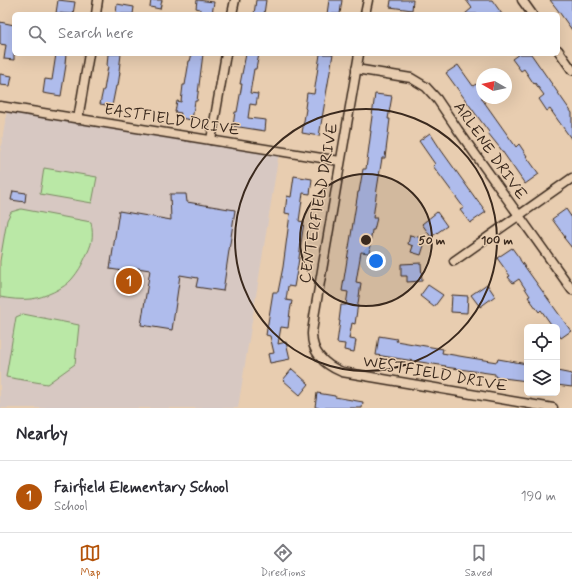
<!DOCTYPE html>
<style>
body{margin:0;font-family:Mynerve,sans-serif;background:#f7f7f7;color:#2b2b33}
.controls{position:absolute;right:12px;bottom:12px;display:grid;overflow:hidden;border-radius:6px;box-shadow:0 4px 16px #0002}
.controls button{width:36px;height:36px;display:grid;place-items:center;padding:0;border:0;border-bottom:1px solid #e1e1e2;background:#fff;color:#2b2b33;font:20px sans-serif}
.compass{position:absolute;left:476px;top:68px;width:36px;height:36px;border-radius:50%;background:#fff;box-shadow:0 4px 16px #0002;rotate:279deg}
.you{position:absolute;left:376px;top:261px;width:14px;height:14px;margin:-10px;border:3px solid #fff;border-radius:50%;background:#1a73e8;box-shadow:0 0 0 6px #1a73e833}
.badge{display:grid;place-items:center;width:26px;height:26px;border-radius:50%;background:#b45309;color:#fff;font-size:13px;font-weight:700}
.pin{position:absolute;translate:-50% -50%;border:2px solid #fff;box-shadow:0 1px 4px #0006}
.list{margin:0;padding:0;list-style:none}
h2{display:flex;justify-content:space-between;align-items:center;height:52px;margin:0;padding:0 16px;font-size:17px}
h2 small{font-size:13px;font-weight:400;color:#7c7c81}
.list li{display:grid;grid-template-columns:26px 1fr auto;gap:12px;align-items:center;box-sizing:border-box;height:72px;padding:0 16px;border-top:1px solid #e1e1e2}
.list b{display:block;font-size:15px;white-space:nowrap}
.list p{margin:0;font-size:13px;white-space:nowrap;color:#7c7c81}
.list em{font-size:13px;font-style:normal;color:#7c7c81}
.icon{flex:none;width:22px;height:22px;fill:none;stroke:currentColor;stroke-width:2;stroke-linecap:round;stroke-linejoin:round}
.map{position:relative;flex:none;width:572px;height:408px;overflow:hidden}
.search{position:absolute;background:#fff;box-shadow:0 4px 16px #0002;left:12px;right:12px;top:12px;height:44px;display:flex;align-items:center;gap:10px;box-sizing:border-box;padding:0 14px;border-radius:6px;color:#7c7c81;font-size:15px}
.sheet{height:124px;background:#fff}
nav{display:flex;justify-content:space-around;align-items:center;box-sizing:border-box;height:56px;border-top:1px solid #e1e1e2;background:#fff;font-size:11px;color:#7c7c81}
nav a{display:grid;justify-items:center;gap:2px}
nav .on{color:#b45309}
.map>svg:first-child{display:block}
.built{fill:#d7c8c2}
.green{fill:#bae8a6;stroke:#7a8962}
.building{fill:#afbcec;stroke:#3b2a1e}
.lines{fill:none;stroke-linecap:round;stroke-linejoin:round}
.street-casing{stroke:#3b2a1e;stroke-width:11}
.street{stroke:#e8cdb0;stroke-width:8}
.ring{fill:none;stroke:#3b2a1e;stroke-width:2}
.labels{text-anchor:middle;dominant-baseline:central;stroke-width:3;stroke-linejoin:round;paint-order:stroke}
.street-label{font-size:16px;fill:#3b2a1e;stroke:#e8cdb0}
.centre{fill:#3b2a1e;stroke:#e8cdb0;stroke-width:2}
.ring-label{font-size:12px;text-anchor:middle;font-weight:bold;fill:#3b2a1e;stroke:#e8cdb0;stroke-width:3;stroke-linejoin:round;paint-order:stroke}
</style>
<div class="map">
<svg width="572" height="408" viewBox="0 0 572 408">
<rect width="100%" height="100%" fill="#e8cdb0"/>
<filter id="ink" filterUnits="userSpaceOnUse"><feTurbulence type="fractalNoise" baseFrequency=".025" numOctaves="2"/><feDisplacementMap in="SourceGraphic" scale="8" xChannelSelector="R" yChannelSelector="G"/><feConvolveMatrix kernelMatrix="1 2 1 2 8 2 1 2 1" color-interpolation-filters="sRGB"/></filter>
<g filter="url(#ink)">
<polygon class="built" points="7,110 279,153 238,408 0,408 0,153"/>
<g class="green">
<polygon points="44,168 97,177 92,203 40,194"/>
<path d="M21,209L91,222C94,238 92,244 85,258C82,265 78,272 72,279C65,288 43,298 31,299C21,300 10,299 0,297V261L7,220L11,212Z"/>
<polygon points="23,314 79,325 75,364 47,384 6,377 16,317"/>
</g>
<g class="building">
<polygon points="58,0 75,2 73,14 56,13"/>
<polygon points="151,0 162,0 160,9 150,7"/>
<polygon points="197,0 214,2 212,14 200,14 200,9 196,8"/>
<polygon points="256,0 266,0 264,14 254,14"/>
<polygon points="329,0 342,0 340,14 327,14"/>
<polygon points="391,0 413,0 412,10 390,7"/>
<polygon points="466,0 492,0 502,14 465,14 472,8"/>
<polygon points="550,0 572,0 572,30 557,9"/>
<polygon points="117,4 134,7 133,14 116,14"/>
<polygon points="0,22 14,25 14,60 4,59 6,45 0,44"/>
<polygon points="56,54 66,54 65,64 66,65 61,96 43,93 45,79 52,80"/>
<polygon points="108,54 121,54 119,71 120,72 118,86 116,86 112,106 100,104 103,90 104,90 108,66 107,66"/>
<polygon points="192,54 203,54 197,101 195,101 192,120 180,118 181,113 175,112 177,101 181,102 183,85 185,85 189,61 190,61"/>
<polygon points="246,54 259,54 256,69 254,69 250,93 258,94 256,105 250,104 248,118 266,120 265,131 233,126 235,112 237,112 242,84 240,84"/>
<polygon points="320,54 333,54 319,136 302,133 306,109 305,108 307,93 314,94"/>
<polygon points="519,54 531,54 572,113 572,140 550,109 547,111 539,99 544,95 535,83 534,84 524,69 521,71 512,59"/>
<polygon points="458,65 473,86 476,84 482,93 482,99 516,147 519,144 527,156 526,156 539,174 525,184 500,148 488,133 489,132 475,113 446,73"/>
<polygon points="0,74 12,76 10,86 0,85"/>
<polygon points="375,94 392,96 388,119 390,119 385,158 382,158 377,189 373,218 377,218 374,230 372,230 369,253 361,252 356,282 361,283 355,324 352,323 349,339 356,340 354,352 344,350 345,344 337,343 340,321 339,321 341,305 346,305 348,292 342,291 358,192 359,192 363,169 366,169 371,131 370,131"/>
<polygon points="430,133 441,150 476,199 476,198 486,212 470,223 460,210 464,208 433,166 435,164 419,141"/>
<polygon points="294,176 312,179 310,194 303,193 299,221 304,222 298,265 294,287 288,286 286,300 292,301 290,311 288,328 281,327 278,344 286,342 290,359 270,363 268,354 274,353 270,336 266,335 273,292 278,292 283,267 290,214 285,213 287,196 291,197"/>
<polygon points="13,191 26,193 25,202 11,200"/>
<polygon points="170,194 186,194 187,202 235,210 223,291 196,287 198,278 180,275 172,330 141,325 150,270 137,268 136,273 110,269 119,211 171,220"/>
<polygon points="566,209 572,218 572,248 564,238 565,237 552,219"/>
<polygon points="437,212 447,226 431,237 422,224"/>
<polygon points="410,235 426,239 421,255 411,252 413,246 408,244"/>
<polygon points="512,248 520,259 520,260 571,331 561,338 557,332 557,327 553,327 541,310 539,312 528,297 530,296 519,279 513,283 508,277 510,276 497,258"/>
<polygon points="421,263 422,281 407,282 407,276 401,276 401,264"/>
<polygon points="487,284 495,296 480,307 471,295"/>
<polygon points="428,285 443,295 434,307 420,296"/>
<polygon points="452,295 468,296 467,313 451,312"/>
<polygon points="379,336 397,339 396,341 443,349 442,353 465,357 497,362 498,359 527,364 527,381 495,377 495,374 445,367 446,366 376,355"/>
<polygon points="292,369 309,384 300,395 283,380"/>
<polygon points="557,371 572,374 572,387 557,385"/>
<polygon points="317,393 335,396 335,397 363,402 362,408 320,408 315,407"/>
</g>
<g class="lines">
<defs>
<g id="street">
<polyline points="522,0 532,14"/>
<polyline points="96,14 98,0"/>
<polyline points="232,14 235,0"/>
<polyline points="365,14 368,0"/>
<polyline points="558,50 572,70"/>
<path d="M359,54L314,317C314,323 312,328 312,334C312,353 325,365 342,372L553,408"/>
<polyline points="356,69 411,78 426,87 437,99 458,130 572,290"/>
<polyline points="0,106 340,161"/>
<polyline points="78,119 89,54"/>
<polyline points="211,140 226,54"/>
<polyline points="454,261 572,178"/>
</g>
</defs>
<use href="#street" class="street-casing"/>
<use href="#street" class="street"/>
</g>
</g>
<circle cx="366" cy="240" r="66" fill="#3b2a1e" fill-opacity=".12"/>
<g class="ring">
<circle cx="366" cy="240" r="66"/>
<circle cx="366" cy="240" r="131"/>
</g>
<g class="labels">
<g class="street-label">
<text transform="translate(172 120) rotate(9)">EASTFIELD DRIVE</text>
<text transform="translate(490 151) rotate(55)">ARLENE DRIVE</text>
<text transform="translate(319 203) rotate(-80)">CENTERFIELD DRIVE</text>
<text transform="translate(435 374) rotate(10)">WESTFIELD DRIVE</text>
</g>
</g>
<circle cx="366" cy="240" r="6" class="centre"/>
<g class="ring-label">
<text x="432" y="244">50 m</text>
<text x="497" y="244">100 m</text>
</g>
</svg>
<div class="controls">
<button><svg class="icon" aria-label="locate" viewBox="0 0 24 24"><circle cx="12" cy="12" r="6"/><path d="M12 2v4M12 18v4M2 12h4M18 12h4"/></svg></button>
<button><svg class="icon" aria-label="layers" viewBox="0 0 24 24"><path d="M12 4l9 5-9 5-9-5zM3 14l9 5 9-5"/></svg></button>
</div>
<svg class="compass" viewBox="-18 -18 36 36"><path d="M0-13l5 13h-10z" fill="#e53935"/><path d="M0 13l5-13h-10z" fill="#7c7c81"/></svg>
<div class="you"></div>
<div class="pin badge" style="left:129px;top:281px">1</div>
<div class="search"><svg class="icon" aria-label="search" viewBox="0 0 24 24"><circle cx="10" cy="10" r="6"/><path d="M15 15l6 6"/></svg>Search here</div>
</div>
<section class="sheet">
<h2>Nearby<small></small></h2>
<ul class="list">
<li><span class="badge">1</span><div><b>Fairfield Elementary School</b><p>School</p></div><em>190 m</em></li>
</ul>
</section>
<nav>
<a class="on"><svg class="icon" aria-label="map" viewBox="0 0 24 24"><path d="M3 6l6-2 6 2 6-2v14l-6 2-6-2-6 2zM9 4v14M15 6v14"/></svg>Map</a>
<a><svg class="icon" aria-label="directions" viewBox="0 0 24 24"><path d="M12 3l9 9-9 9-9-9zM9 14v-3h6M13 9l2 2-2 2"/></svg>Directions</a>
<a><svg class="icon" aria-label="saved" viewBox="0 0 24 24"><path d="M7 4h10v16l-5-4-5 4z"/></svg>Saved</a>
</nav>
